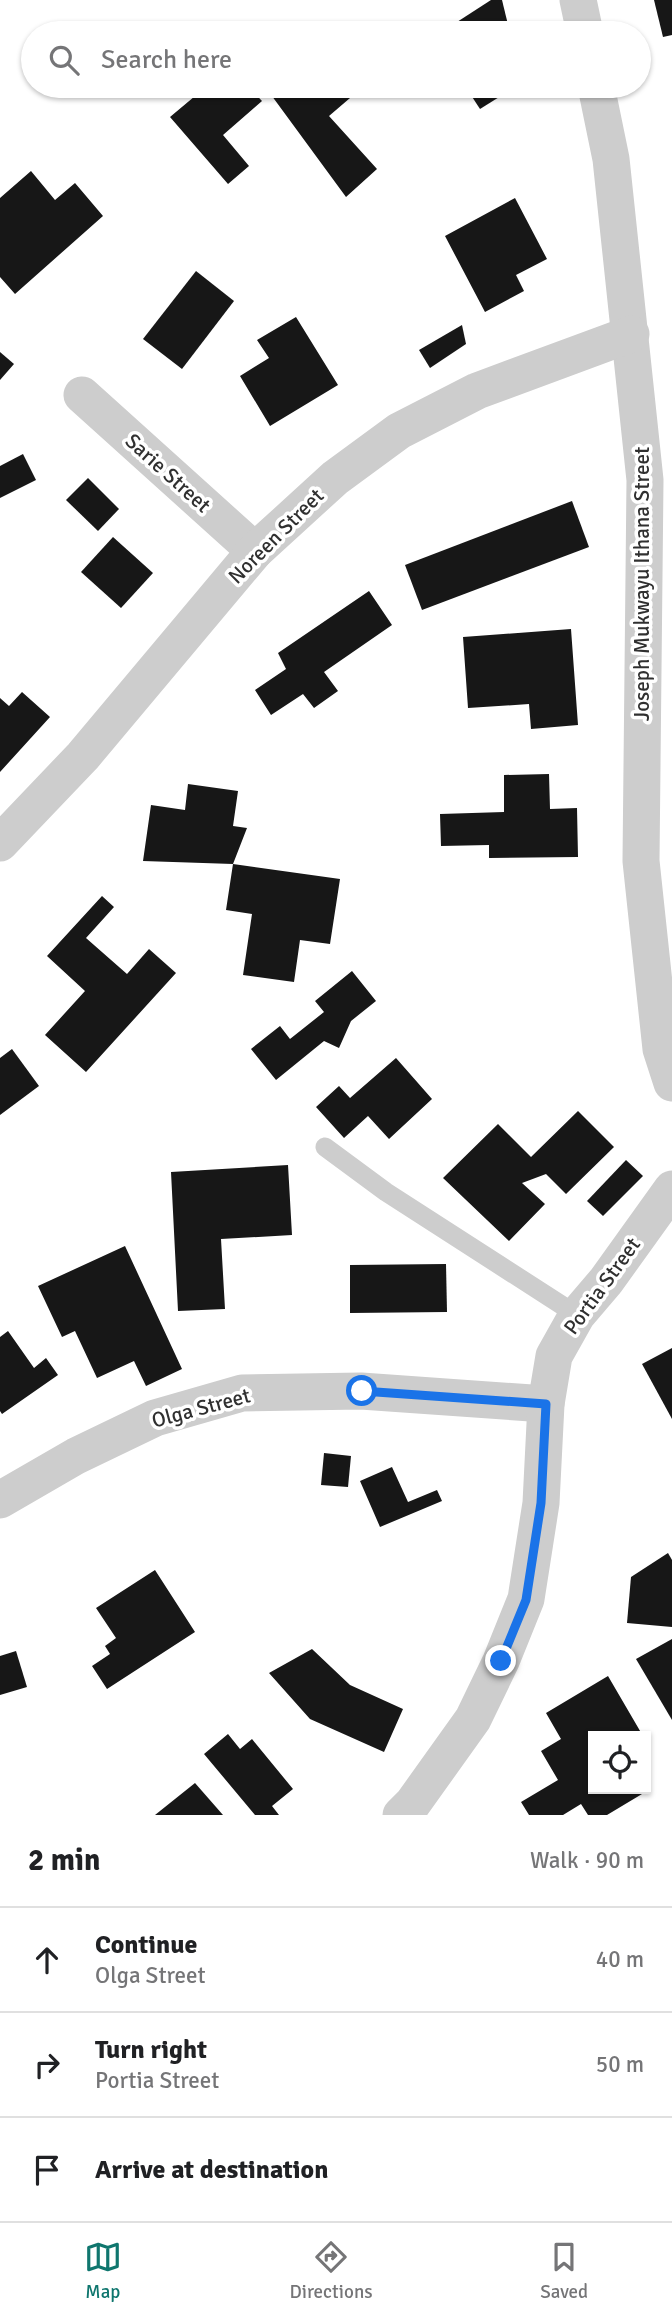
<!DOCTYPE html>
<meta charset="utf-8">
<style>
body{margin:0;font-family:Signika,sans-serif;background:#f2f2f2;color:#202124}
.controls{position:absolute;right:21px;bottom:21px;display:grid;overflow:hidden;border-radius:0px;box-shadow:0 2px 5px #0004}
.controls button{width:63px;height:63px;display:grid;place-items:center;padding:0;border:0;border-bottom:2px solid #e0e0e0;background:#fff;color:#202124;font:35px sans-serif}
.stop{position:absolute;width:21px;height:21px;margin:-16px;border:5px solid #1a73e8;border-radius:50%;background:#fff}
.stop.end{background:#1a73e8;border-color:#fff;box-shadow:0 2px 7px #0008}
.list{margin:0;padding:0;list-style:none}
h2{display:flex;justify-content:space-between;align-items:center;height:91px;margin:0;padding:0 28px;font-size:30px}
h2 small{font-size:23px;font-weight:400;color:#757577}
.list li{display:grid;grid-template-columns:46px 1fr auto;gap:21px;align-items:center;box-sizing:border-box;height:105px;padding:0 28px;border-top:2px solid #e0e0e0}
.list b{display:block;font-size:26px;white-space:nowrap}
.list p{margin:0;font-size:23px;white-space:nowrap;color:#757577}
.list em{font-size:23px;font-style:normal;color:#757577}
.icon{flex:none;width:38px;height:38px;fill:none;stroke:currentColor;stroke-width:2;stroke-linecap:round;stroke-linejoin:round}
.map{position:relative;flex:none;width:672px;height:1815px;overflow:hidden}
.search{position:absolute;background:#fff;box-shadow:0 2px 5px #0004;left:21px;right:21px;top:21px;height:77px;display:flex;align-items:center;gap:18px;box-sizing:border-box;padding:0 24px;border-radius:38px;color:#757577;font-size:26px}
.sheet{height:406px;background:#fff}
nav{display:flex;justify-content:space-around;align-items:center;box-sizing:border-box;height:98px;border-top:2px solid #e0e0e0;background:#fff;font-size:19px;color:#757577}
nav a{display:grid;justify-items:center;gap:4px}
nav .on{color:#0f766e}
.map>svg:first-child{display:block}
.building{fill:#171717}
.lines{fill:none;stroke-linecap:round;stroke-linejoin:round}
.lane{stroke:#cdcdcd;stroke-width:19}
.street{stroke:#cdcdcd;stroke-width:37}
.route{stroke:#1a73e8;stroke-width:9}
.labels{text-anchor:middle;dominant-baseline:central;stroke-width:7;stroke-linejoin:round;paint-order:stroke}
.street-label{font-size:21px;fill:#303030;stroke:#fff}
</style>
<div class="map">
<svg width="672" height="1815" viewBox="0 0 672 1815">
<rect width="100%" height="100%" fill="#fff"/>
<g class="building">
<polygon points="491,0 502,0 510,33 440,33"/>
<polygon points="654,0 672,0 672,35 663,37"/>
<polygon points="207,86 248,86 262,101 223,135 249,166 228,184 170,117"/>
<polygon points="277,86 364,86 329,116 377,169 346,197 269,92"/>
<polygon points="465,86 517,86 480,109"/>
<polygon points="31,171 55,200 75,183 103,216 15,294 0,277 0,198"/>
<polygon points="515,198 547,259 516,275 524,291 485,312 445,236"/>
<polygon points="196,271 234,301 182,369 143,339"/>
<polygon points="296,317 338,385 270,426 240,376 269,358 257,340"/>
<polygon points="462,325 466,344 430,368 419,350"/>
<polygon points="0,352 14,364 0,380"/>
<polygon points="23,454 36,480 0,498 0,466"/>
<polygon points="88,478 119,509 98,531 66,500"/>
<polygon points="572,501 589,547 422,610 405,565"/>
<polygon points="113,537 153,573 121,608 81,572"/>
<polygon points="369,591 392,625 324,672 338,691 314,708 303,694 271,715 255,690 286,669 278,653"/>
<polygon points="571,629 578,725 531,729 529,704 468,708 463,637"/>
<polygon points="22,692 50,717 0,772 0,698 9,706"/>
<polygon points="549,774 550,809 577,808 578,857 489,858 489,845 441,846 440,814 504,812 504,775"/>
<polygon points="188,784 238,791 233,826 247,828 233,864 143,861 151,805 185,810"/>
<polygon points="233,864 340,879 330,944 300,940 294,982 243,975 252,914 226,910"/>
<polygon points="102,896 114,907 86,938 127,974 149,949 176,973 86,1072 45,1035 85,991 47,956"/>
<polygon points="352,971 376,1001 351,1021 339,1048 324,1041 276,1080 251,1049 280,1026 290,1039 324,1012 315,1001"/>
<polygon points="12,1049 39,1086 0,1115 0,1058"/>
<polygon points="396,1058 432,1099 389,1139 368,1116 344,1138 316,1107 339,1086 350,1098"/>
<polygon points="578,1111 614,1147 566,1194 546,1174 522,1183 545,1204 509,1241 443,1178 498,1124 531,1157"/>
<polygon points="626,1160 643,1176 603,1216 587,1201"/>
<polygon points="288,1165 292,1235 221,1239 225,1309 178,1311 171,1172"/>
<polygon points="125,1246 182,1369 146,1386 134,1361 97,1378 75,1331 62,1337 38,1286"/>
<polygon points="446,1264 447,1312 350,1313 350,1265"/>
<polygon points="8,1331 34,1368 46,1358 58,1375 2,1414 0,1411 0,1337"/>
<polygon points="672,1348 672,1419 642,1364"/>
<polygon points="324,1453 351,1456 348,1487 321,1485"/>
<polygon points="392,1467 408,1502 437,1490 442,1501 380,1527 360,1481"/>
<polygon points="668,1553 672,1560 672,1627 627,1623 631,1577"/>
<polygon points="155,1570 195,1632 107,1689 92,1666 110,1654 105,1646 116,1638 96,1608"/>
<polygon points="672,1639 672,1720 636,1659"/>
<polygon points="312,1649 350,1685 403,1709 384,1752 310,1719 269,1673"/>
<polygon points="16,1651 27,1687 0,1695 0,1656"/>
<polygon points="608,1676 643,1736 593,1736 593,1789 639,1789 642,1794 607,1815 588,1815 581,1804 563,1815 529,1815 521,1802 558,1780 541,1751 561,1739 546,1713"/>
<polygon points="228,1734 240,1749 252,1739 293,1789 272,1806 279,1815 255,1815 204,1754"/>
<polygon points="195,1783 223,1815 155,1815"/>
</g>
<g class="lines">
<polyline class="lane" points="325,1147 386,1192 577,1315"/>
<g class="street">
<polyline points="578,0 585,33"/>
<polyline points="596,86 611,159 645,480 641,861 661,1049 672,1083"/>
<polyline points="82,395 255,551"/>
<polyline points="0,843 83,756 255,551 335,478 399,431 477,391 631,334"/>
<polyline points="0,1500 76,1456 155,1418 242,1393 361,1391 546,1404"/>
<polyline points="401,1815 413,1803 473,1719 501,1661 526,1599 541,1503 546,1404 554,1356 577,1315 606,1281 672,1189"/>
</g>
</g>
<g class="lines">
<polyline class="route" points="362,1391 546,1404 541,1503 526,1600 501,1661"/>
</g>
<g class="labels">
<g class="street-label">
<text transform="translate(168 473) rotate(42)">Sarie Street</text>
<text transform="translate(276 536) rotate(-45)">Noreen Street</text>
<text transform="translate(642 584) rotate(-90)">Joseph Mukwayu Ithana Street</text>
<text transform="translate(602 1286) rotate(-54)">Portia Street</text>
<text transform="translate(201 1408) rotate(-15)">Olga Street</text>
</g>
</g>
</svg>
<div class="controls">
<button><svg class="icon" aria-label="locate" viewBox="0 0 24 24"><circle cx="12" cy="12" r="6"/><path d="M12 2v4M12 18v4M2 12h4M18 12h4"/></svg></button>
</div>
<div class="stop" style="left:362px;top:1391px"></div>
<div class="stop end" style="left:501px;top:1661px"></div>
<div class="search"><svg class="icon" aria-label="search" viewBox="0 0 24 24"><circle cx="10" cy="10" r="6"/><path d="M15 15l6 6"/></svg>Search here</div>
</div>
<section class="sheet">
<h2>2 min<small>Walk · 90 m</small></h2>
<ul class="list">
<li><svg class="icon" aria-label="ahead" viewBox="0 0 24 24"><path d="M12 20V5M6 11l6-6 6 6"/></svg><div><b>Continue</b><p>Olga Street</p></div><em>40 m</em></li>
<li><svg class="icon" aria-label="right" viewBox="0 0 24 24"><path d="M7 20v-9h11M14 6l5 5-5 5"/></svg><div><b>Turn right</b><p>Portia Street</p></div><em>50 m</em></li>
<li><svg class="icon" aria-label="arrive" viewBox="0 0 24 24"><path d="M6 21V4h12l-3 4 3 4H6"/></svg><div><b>Arrive at destination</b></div></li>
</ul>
</section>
<nav>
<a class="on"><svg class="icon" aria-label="map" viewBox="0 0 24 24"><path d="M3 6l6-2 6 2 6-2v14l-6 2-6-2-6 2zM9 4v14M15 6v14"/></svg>Map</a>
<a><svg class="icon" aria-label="directions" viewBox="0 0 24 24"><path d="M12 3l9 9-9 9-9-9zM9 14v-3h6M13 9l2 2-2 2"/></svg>Directions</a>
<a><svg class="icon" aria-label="saved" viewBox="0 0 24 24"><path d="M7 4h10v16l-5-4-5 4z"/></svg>Saved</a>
</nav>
